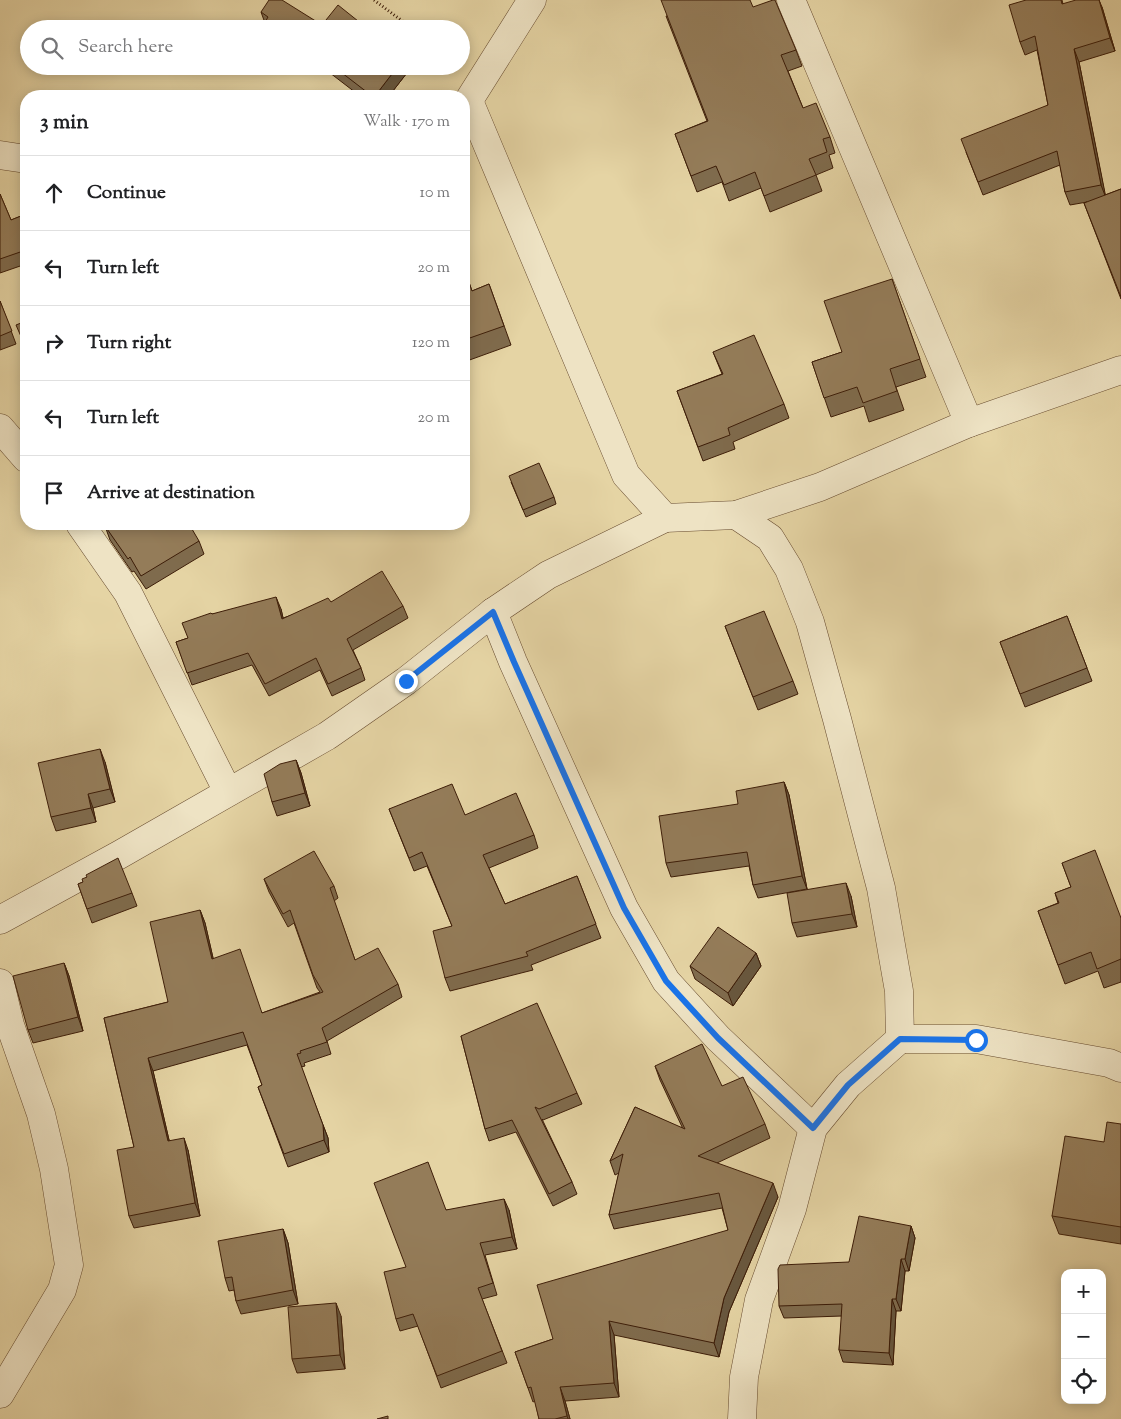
<!DOCTYPE html>
<meta charset="utf-8">
<style>
body{margin:0;font-family:"Sorts Mill Goudy",serif;background:#f6f6f6;color:#202124}
.controls{position:absolute;right:15px;bottom:15px;display:grid;overflow:hidden;border-radius:10px;box-shadow:0 2px 12px #0003}
.controls button{width:45px;height:45px;display:grid;place-items:center;padding:0;border:0;border-bottom:1px solid #e0e0e0;background:#fff;color:#202124;font:25px sans-serif}
.stop{position:absolute;width:15px;height:15px;margin:-11px;border:4px solid #1a73e8;border-radius:50%;background:#fff}
.stop.end{background:#1a73e8;border-color:#fff;box-shadow:0 1px 5px #0008}
.list{margin:0;padding:0;list-style:none}
h2{display:flex;justify-content:space-between;align-items:center;height:65px;margin:0;padding:0 20px;font-size:21px}
h2 small{font-size:16px;font-weight:400;color:#757577}
.list li{display:grid;grid-template-columns:32px 1fr auto;gap:15px;align-items:center;box-sizing:border-box;height:75px;padding:0 20px;border-top:1px solid #e0e0e0}
.list b{display:block;font-size:19px;white-space:nowrap}
.list em{font-size:16px;font-style:normal;color:#757577}
.icon{flex:none;width:28px;height:28px;fill:none;stroke:currentColor;stroke-width:2;stroke-linecap:round;stroke-linejoin:round}
.map{position:relative;flex:none;width:1121px;height:1419px;overflow:hidden}
.search{position:absolute;background:#fff;box-shadow:0 2px 12px #0003;left:20px;top:20px;width:450px;height:55px;display:flex;align-items:center;gap:12px;box-sizing:border-box;padding:0 18px;border-radius:28px;color:#757577;font-size:19px}
.panel{position:absolute;background:#fff;box-shadow:0 2px 12px #0003;left:20px;top:90px;width:450px;height:440px;border-radius:20px}
.map>svg:first-child{display:block}
.lines{fill:none;stroke-linecap:round;stroke-linejoin:round}
.minor-casing{stroke:#674b2f;stroke-width:29}
.path{stroke:#3d1d08;stroke-width:3;stroke-dasharray:1 2.5;stroke-linecap:butt}
.minor{stroke:#eee3c4;stroke-width:28}
.wall{fill:#7f6b4d;stroke:#3d1d08}
.shaded-wall{fill:#68573e;stroke:#3d1d08}
.building{fill:#947c59;stroke:#3d1d08}
.route{stroke:#1a73e8;stroke-width:6}
</style>
<div class="map">
<svg width="1121" height="1419" viewBox="0 0 1121 1419">
<rect width="100%" height="100%" fill="#e5d4a4"/>
<filter id="stains"><feTurbulence type="fractalNoise" baseFrequency=".004" numOctaves="4"/><feColorMatrix values="0 0 0 0 .2 0 0 0 0 .09 0 0 0 0 .02 0 0 0 .5 -.17"/></filter>
<radialGradient id="worn" r=".72"><stop offset=".6" stop-color="#630" stop-opacity="0"/><stop offset="1" stop-color="#630" stop-opacity=".3"/></radialGradient>
<g class="lines">
<defs>
<g id="minor">
<polyline points="791,0 969,423"/>
<polyline points="469,101 626,475 665,518 736,515 820,487 969,423 1121,370"/>
<polyline points="464,108 532,0"/>
<polyline points="0,155 26,159"/>
<polyline points="0,428 26,458"/>
<polyline points="736,515 770,538 789,569 810,622 837,719 881,888 899,991 900,1039 848,1085 813,1128 792,1209 759,1300 744,1377 742,1419"/>
<polyline points="80,524 128,593 228,792"/>
<polyline points="493,612 513,662 624,908 666,981 718,1038 813,1128"/>
<polyline points="0,920 119,855 327,736 406,681 493,612 548,575 665,518"/>
<polyline points="0,983 10,1025 41,1114 54,1169 69,1265 62,1290 0,1394"/>
<polyline points="900,1039 976,1039 1109,1063 1121,1068"/>
</g>
</defs>
<use href="#minor" class="minor-casing"/>
<polyline class="path" points="374,0 413,29"/>
<use href="#minor" class="minor"/>
</g>
<g class="wall">
<polygon points="1026,0 1062,0 1063,4 1102,7 1115,51 1079,62 1105,195 1121,189 1121,299 1084,203 1087,202 1070,205 1065,192 1060,165 983,195 966,152 1048,105 1037,50 1025,55 1020,42"/>
<polygon points="753,7 796,50 802,66 788,71 803,108 830,137 835,153 829,155 833,168 816,175 822,191 770,212 761,188 729,201 722,182 697,192 675,134 707,121 666,16"/>
<polygon points="261,12 322,25 368,29 265,29 264,24 265,23"/>
<polygon points="321,66 409,66 410,69 389,96 360,96"/>
<polygon points="0,194 11,220 26,214 26,264 0,273"/>
<polygon points="464,268 472,291 489,284 511,345 464,362"/>
<polygon points="892,279 926,377 896,387 904,410 869,422 864,406 831,417 812,362 842,352"/>
<polygon points="0,301 16,344 0,350"/>
<polygon points="713,352 784,404 789,418 733,442 735,449 703,461 677,391 722,374"/>
<polygon points="511,482 554,497 556,504 526,517"/>
<polygon points="105,526 199,541 204,554 146,589 134,571 132,572 110,540"/>
<polygon points="331,602 403,606 408,618 353,650 361,668 365,680 332,696 320,670 269,696 252,665 192,685 176,642 188,638 212,614 281,609 283,618"/>
<polygon points="1067,616 1092,681 1025,707 1000,642"/>
<polygon points="725,626 793,681 798,694 758,710"/>
<polygon points="296,760 301,773 310,806 277,816 272,802"/>
<polygon points="105,762 115,802 93,808 96,822 56,831 51,817"/>
<polygon points="784,782 789,795 807,889 758,898 753,885 749,866 671,877 666,863 738,804"/>
<polygon points="389,809 465,815 534,835 538,848 489,868 505,904 577,876 601,938 531,965 533,970 450,991 445,978 452,926 427,866 414,871"/>
<polygon points="1062,863 1121,918 1121,982 1104,988 1098,971 1065,984 1038,911 1058,903 1055,893 1071,887"/>
<polygon points="87,877 132,893 137,906 92,923 78,884 83,882"/>
<polygon points="264,879 334,886 338,898 334,901 355,960 398,984 402,997 327,1041 331,1054 304,1063 305,1066 301,1067 328,1138 329,1152 288,1167 258,1087 262,1085 247,1045 153,1071 169,1140 188,1150 200,1216 134,1228 129,1216 134,1147 104,1018 168,1002 200,910 205,923 213,958 262,1013 320,992 317,988 294,923 288,927 269,892"/>
<polygon points="851,896 857,927 797,937 792,923"/>
<polygon points="756,953 761,966 733,1006 695,979 690,966"/>
<polygon points="64,963 69,976 83,1031 33,1043 28,1030"/>
<polygon points="461,1036 577,1093 582,1104 543,1120 542,1119 572,1182 577,1194 553,1206 516,1132 489,1141 485,1129"/>
<polygon points="655,1066 722,1086 765,1124 770,1138 717,1163 778,1197 729,1312 719,1357 614,1335 619,1397 565,1401 570,1419 539,1419 535,1401 533,1402 515,1352 553,1339 728,1230 722,1208 614,1229 609,1215 619,1173 615,1175 610,1161 635,1107 683,1129 660,1080"/>
<polygon points="1121,1124 1121,1244 1059,1234 1052,1216 1104,1142"/>
<polygon points="446,1210 509,1210 517,1249 485,1255 497,1295 482,1299 507,1363 441,1388 418,1326 400,1331 396,1319 406,1267"/>
<polygon points="911,1226 915,1238 909,1271 905,1271 901,1311 896,1311 893,1365 843,1362 839,1350 842,1316 784,1318 779,1306"/>
<polygon points="283,1229 288,1243 298,1304 241,1314 236,1301 234,1290 229,1291 225,1278"/>
<polygon points="341,1316 345,1369 297,1373 292,1359"/>
</g>
<g class="shaded-wall">
<polygon points="1099,0 1102,7 1115,51 1110,38"/>
<polygon points="1074,49 1079,62 1106,198 1101,185"/>
<polygon points="398,66 409,66 410,69 389,96 375,96"/>
<polygon points="276,597 281,609 286,631 282,619"/>
<polygon points="100,749 105,762 115,802 110,789"/>
<polygon points="296,760 301,773 310,806 305,793"/>
<polygon points="784,782 789,795 807,889 802,876"/>
<polygon points="88,794 93,808 96,822 91,808"/>
<polygon points="846,883 851,896 857,927 852,914"/>
<polygon points="200,910 205,923 216,971 212,959"/>
<polygon points="756,953 761,966 733,1006 728,993"/>
<polygon points="64,963 69,976 83,1031 78,1017"/>
<polygon points="148,1058 153,1071 172,1153 168,1141"/>
<polygon points="323,1125 328,1138 329,1152 324,1140"/>
<polygon points="184,1138 188,1150 200,1216 195,1203"/>
<polygon points="773,1183 778,1197 729,1312 719,1357 714,1343 724,1298"/>
<polygon points="504,1199 509,1210 517,1249 512,1237"/>
<polygon points="911,1226 915,1238 909,1271 905,1259"/>
<polygon points="283,1229 288,1243 298,1304 293,1290"/>
<polygon points="901,1259 905,1271 901,1311 896,1299"/>
<polygon points="892,1299 896,1311 893,1365 889,1353"/>
<polygon points="336,1303 341,1316 345,1369 340,1355"/>
<polygon points="609,1321 614,1335 619,1397 614,1383"/>
<polygon points="560,1387 565,1401 570,1419 568,1419 567,1416"/>
</g>
<g class="building">
<polygon points="269,0 282,0 322,25 338,5 368,29 271,29 264,24 268,17 261,12"/>
<polygon points="661,0 750,0 753,7 773,0 775,0 796,50 781,55 803,108 816,103 830,137 823,139 827,152 809,159 816,175 764,196 755,172 724,185 716,166 691,176 675,134 708,121"/>
<polygon points="1026,0 1061,0 1062,4 1076,0 1099,0 1110,38 1074,49 1101,185 1065,192 1057,151 978,182 961,139 1048,105 1035,36 1020,42 1009,5"/>
<polygon points="333,66 398,66 375,96 372,96"/>
<polygon points="1121,189 1121,297 1084,203"/>
<polygon points="0,194 11,220 26,214 26,250 0,259"/>
<polygon points="464,268 472,291 489,284 504,326 464,340"/>
<polygon points="892,279 920,359 890,369 897,391 863,403 857,387 824,398 812,362 842,352 824,301"/>
<polygon points="0,301 12,331 0,336"/>
<polygon points="26,321 26,348 16,325"/>
<polygon points="754,335 784,404 728,428 730,435 698,447 677,391 723,374 713,352"/>
<polygon points="539,463 554,497 523,510 509,476"/>
<polygon points="110,524 189,524 199,541 141,576 130,557 128,559 105,526"/>
<polygon points="382,571 403,606 347,639 361,668 328,684 316,658 265,684 248,653 187,673 176,642 188,638 182,623 211,613 212,614 276,597 282,619 328,598 331,602"/>
<polygon points="764,611 793,681 753,697 725,626"/>
<polygon points="1067,616 1087,668 1020,694 1000,642"/>
<polygon points="100,749 110,789 88,794 91,808 51,817 38,763"/>
<polygon points="296,760 305,793 272,802 264,774 280,764"/>
<polygon points="784,782 802,876 753,885 747,852 666,863 659,816 738,804 736,791"/>
<polygon points="452,784 465,815 516,793 534,835 483,855 505,904 577,876 596,924 526,952 528,956 445,978 433,931 452,926 422,852 409,858 389,809"/>
<polygon points="1095,850 1121,918 1121,959 1097,969 1091,952 1058,965 1038,911 1059,903 1055,893 1071,887 1062,863"/>
<polygon points="314,851 334,886 330,888 355,960 378,948 398,984 322,1028 327,1042 300,1051 301,1053 297,1054 323,1125 324,1140 284,1154 258,1087 262,1085 243,1032 148,1058 168,1141 184,1138 195,1203 129,1216 117,1150 134,1147 104,1018 168,1002 150,922 200,910 212,959 240,949 262,1013 323,992 313,975 290,910 283,914 264,879"/>
<polygon points="118,858 132,893 87,909 78,884 83,882 82,879 87,877 86,875"/>
<polygon points="846,883 852,914 792,923 787,893"/>
<polygon points="718,927 756,953 728,993 690,966"/>
<polygon points="64,963 78,1017 28,1030 13,976"/>
<polygon points="537,1003 577,1093 539,1109 535,1107 572,1182 549,1194 512,1120 485,1129 461,1036"/>
<polygon points="702,1044 722,1086 743,1077 765,1124 698,1156 773,1183 724,1298 714,1343 609,1321 614,1383 560,1387 567,1416 555,1419 539,1419 531,1387 528,1388 515,1352 553,1339 537,1285 728,1230 719,1193 609,1215 623,1154 610,1161 635,1107 685,1129 655,1066"/>
<polygon points="1107,1122 1121,1124 1121,1227 1052,1216 1065,1136 1104,1142"/>
<polygon points="428,1162 446,1210 504,1199 512,1237 480,1243 493,1283 478,1288 502,1351 437,1376 413,1314 396,1319 384,1272 406,1267 374,1183"/>
<polygon points="859,1216 911,1226 905,1259 901,1259 896,1299 892,1299 889,1353 839,1350 842,1304 779,1306 778,1269 780,1265 849,1262"/>
<polygon points="283,1229 293,1290 236,1301 232,1277 225,1278 218,1241"/>
<polygon points="336,1303 340,1355 292,1359 288,1307"/>
<polygon points="388,1416 388,1419 377,1419"/>
</g>
<g class="lines">
<polyline class="route" points="406,681 493,612 514,662 624,908 666,981 718,1038 813,1128 848,1085 900,1039 976,1040"/>
</g>
<rect width="100%" height="100%" filter="url(#stains)"/>
<rect width="100%" height="100%" fill="url(#worn)"/>
</svg>
<div class="controls">
<button>+</button>
<button>−</button>
<button><svg class="icon" aria-label="locate" viewBox="0 0 24 24"><circle cx="12" cy="12" r="6"/><path d="M12 2v4M12 18v4M2 12h4M18 12h4"/></svg></button>
</div>
<div class="stop" style="left:976px;top:1040px"></div>
<div class="stop end" style="left:406px;top:681px"></div>
<div class="search"><svg class="icon" aria-label="search" viewBox="0 0 24 24"><circle cx="10" cy="10" r="6"/><path d="M15 15l6 6"/></svg>Search here</div>
<section class="panel">
<h2>3 min<small>Walk · 170 m</small></h2>
<ul class="list">
<li><svg class="icon" aria-label="ahead" viewBox="0 0 24 24"><path d="M12 20V5M6 11l6-6 6 6"/></svg><div><b>Continue</b></div><em>10 m</em></li>
<li><svg class="icon" aria-label="left" viewBox="0 0 24 24"><path d="M17 20v-9H6M10 6l-5 5 5 5"/></svg><div><b>Turn left</b></div><em>20 m</em></li>
<li><svg class="icon" aria-label="right" viewBox="0 0 24 24"><path d="M7 20v-9h11M14 6l5 5-5 5"/></svg><div><b>Turn right</b></div><em>120 m</em></li>
<li><svg class="icon" aria-label="left" viewBox="0 0 24 24"><path d="M17 20v-9H6M10 6l-5 5 5 5"/></svg><div><b>Turn left</b></div><em>20 m</em></li>
<li><svg class="icon" aria-label="arrive" viewBox="0 0 24 24"><path d="M6 21V4h12l-3 4 3 4H6"/></svg><div><b>Arrive at destination</b></div></li>
</ul>
</section>
</div>
